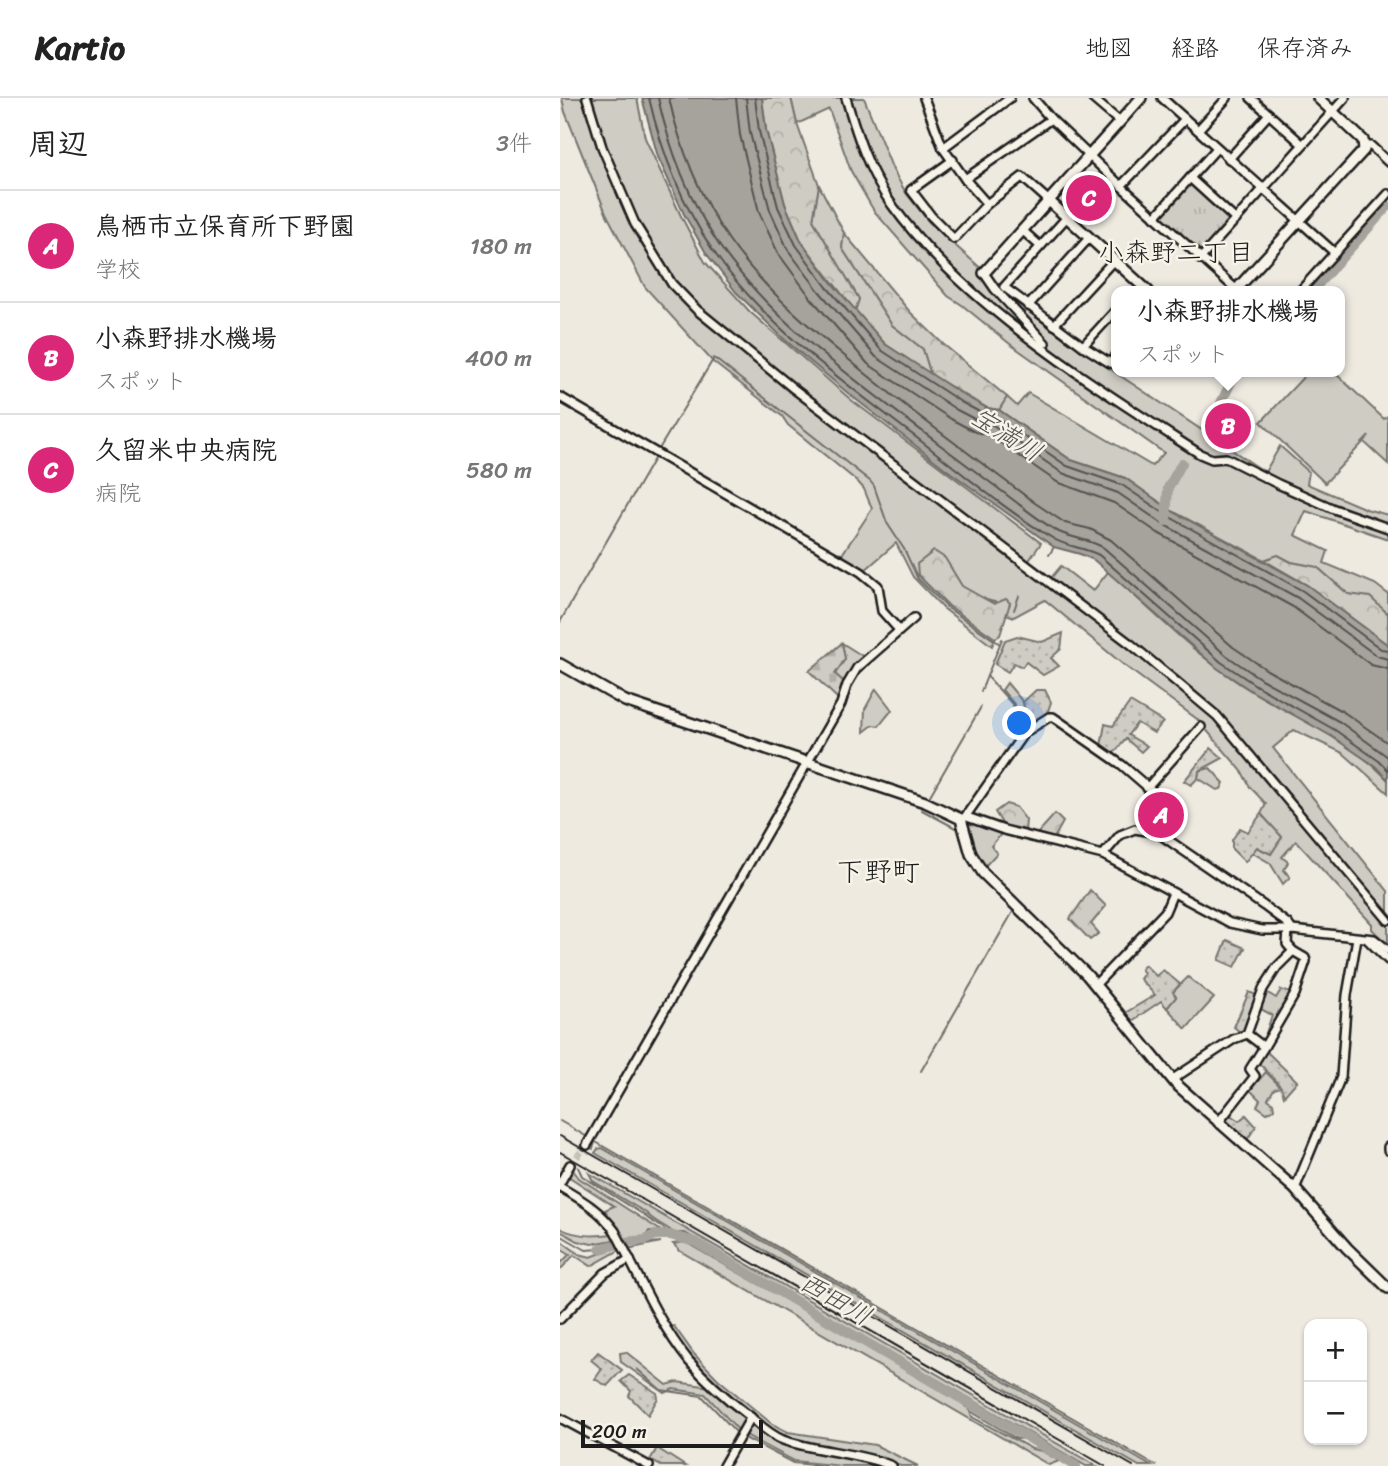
<!DOCTYPE html>
<html lang="ja">
<meta charset="utf-8">
<style>
body{margin:0;font-family:Sriracha,"Klee One",sans-serif;background:#f2f2f2;color:#222}
.controls{position:absolute;right:21px;bottom:21px;display:grid;overflow:hidden;border-radius:14px;box-shadow:0 2px 5px #0004}
.controls button{width:63px;height:63px;display:grid;place-items:center;padding:0;border:0;border-bottom:2px solid #e0e0e0;background:#fff;color:#222;font:35px sans-serif}
.scale{position:absolute;left:21px;bottom:18px;width:182px;box-sizing:border-box;padding-left:7px;border:4px solid #1c1c1c;border-top:0;font-size:19px;line-height:24px;white-space:nowrap;color:#1c1c1c;-webkit-text-stroke:5px #f7f3e8;paint-order:stroke}
.you{position:absolute;left:460px;top:626px;width:24px;height:24px;margin:-18px;border:5px solid #fff;border-radius:50%;background:#1a73e8;box-shadow:0 0 0 10px #1a73e833}
.badge{display:grid;place-items:center;width:46px;height:46px;border-radius:50%;background:#db2777;color:#fff;font-size:23px;font-weight:700}
.pin{position:absolute;translate:-50% -50%;border:4px solid #fff;box-shadow:0 2px 7px #0006}
.popup{position:absolute;left:551px;top:188px;width:234px;height:91px;box-sizing:border-box;display:grid;place-content:center;border-radius:14px;background:#fff;filter:drop-shadow(0 2px 5px #0005);font-size:23px;white-space:nowrap;color:#767676}
.popup b{font-size:26px;color:#222}
.popup::after{content:'';position:absolute;left:50%;top:100%;margin-left:-14px;border:14px solid transparent;border-top-color:#fff}
.list{margin:0;padding:0;list-style:none}
h2{display:flex;justify-content:space-between;align-items:center;height:91px;margin:0;padding:0 28px;font-size:30px}
h2 small{font-size:23px;font-weight:400;color:#767676}
.list li{display:grid;grid-template-columns:46px 1fr auto;gap:21px;align-items:center;box-sizing:border-box;height:112px;padding:0 28px;border-top:2px solid #e0e0e0}
.list b{display:block;font-size:26px;white-space:nowrap}
.list p{margin:0;font-size:23px;white-space:nowrap;color:#767676}
.list em{font-size:23px;font-style:normal;color:#767676}
.map{position:relative;flex:none;width:828px;height:1368px;overflow:hidden}
header{display:flex;align-items:center;gap:42px;box-sizing:border-box;height:98px;padding:0 35px;background:#fff;border-bottom:2px solid #e0e0e0}
header strong{font-size:33px}
nav{display:flex;gap:38px;margin-inline-start:auto;font-size:24px}
main{display:flex}
aside{flex:1;background:#fff}
.map>svg:first-child{display:block}
.grass{fill:#cfccc3;stroke:#767470;stroke-width:2}
.forest{fill:url(#forest-crowns);stroke:#767470;stroke-width:2}
.cemetery{fill:url(#cemetery-stones);stroke:#767470;stroke-width:2}
.park{fill:url(#park-tufts);stroke:#767470;stroke-width:2}
.garden{fill:url(#garden-dots);stroke:#767470;stroke-width:2}
.water{fill:#a6a39d;stroke:#6f6d69;stroke-width:2}
.lines{fill:none;stroke-linecap:round;stroke-linejoin:round}
.shore{stroke:#535250;stroke-width:2}
.stream{stroke:#6f6d69;stroke-width:2}
.river{stroke:#a6a39d;stroke-width:10}
.minor-tunnel{stroke:#c4c1b9;stroke-width:7;stroke-dasharray:7 3.5;stroke-linecap:butt}
.minor-casing{stroke:#1c1c1c;stroke-width:12}
.tertiary-casing{stroke:#1c1c1c;stroke-width:14}
.minor{stroke:#f7f3e8;stroke-width:7}
.tertiary{stroke:#f7f3e8;stroke-width:9}
.rail{stroke:#1c1c1c;stroke-width:2}
.labels{text-anchor:middle;dominant-baseline:central;stroke-width:5;stroke-linejoin:round;paint-order:stroke}
.neighbourhood-label{font-size:26px;fill:#1c1c1c;stroke:#f7f3e8}
.water-label{font-size:26px;font-style:italic;fill:#535250;stroke:#f7f3e8}
.quarter-label{font-size:28px;fill:#1c1c1c;stroke:#f7f3e8}
</style>
<header>
<strong>Kartio</strong>
<nav><a>地図</a><a>経路</a><a>保存済み</a></nav>
</header>
<main>
<aside>
<h2>周辺<small>3件</small></h2>
<ul class="list">
<li><span class="badge">A</span><div><b>鳥栖市立保育所下野園</b><p>学校</p></div><em>180 m</em></li>
<li><span class="badge">B</span><div><b>小森野排水機場</b><p>スポット</p></div><em>400 m</em></li>
<li><span class="badge">C</span><div><b>久留米中央病院</b><p>病院</p></div><em>580 m</em></li>
</ul>
</aside>
<div class="map">
<svg width="828" height="1368" viewBox="0 0 828 1368">
<defs>
<pattern id="forest-crowns" width="20" height="18" patternUnits="userSpaceOnUse" patternTransform="scale(1.75)"><rect width="20" height="18" fill="#cfccc3"/><path d="M2 6a3 3 0 1 1 6 0M12 15a3 3 0 1 1 6 0" fill="none" stroke="#b1afa7"/></pattern>
<pattern id="cemetery-stones" width="16" height="16" patternUnits="userSpaceOnUse" patternTransform="scale(1.75)"><rect width="16" height="16" fill="#cfccc3"/><path d="M2 7V4a2 2 0 0 1 4 0v3zM10 15v-3a2 2 0 0 1 4 0v3z" fill="#b1afa7"/></pattern>
<pattern id="park-tufts" width="24" height="20" patternUnits="userSpaceOnUse" patternTransform="scale(1.75)"><rect width="24" height="20" fill="#cfccc3"/><path d="M3 7l-1-3M5 7V3M7 7l1-3M15 17l-1-3M17 17v-4M19 17l1-3" fill="none" stroke="#b1afa7"/></pattern>
<pattern id="garden-dots" width="8" height="8" patternUnits="userSpaceOnUse" patternTransform="scale(1.75)"><rect width="8" height="8" fill="#cfccc3"/><path d="M2 2h.1M6 6h.1" fill="none" stroke="#b1afa7" stroke-width="1.8" stroke-linecap="round"/></pattern>
</defs>
<rect width="100%" height="100%" fill="#eeeae0"/>
<filter id="ink" filterUnits="userSpaceOnUse"><feTurbulence type="fractalNoise" baseFrequency=".0143" numOctaves="2"/><feDisplacementMap in="SourceGraphic" scale="14" xChannelSelector="R" yChannelSelector="G"/><feConvolveMatrix kernelMatrix="1 2 1 2 8 2 1 2 1" color-interpolation-filters="sRGB"/></filter>
<g filter="url(#ink)">
<g class="grass">
<path d="M2,0H77L85,40L121,118L145,164L190,214L290,301L481,445L468,464L462,459L458,464L614,585L655,621L828,827V848L812,831V826L736,743L722,759L728,764L724,772L730,779L723,786L710,765L693,755L696,749L711,756L722,739L701,716L706,706L690,689L681,672L637,621L565,568L485,502L454,519L446,516L450,505C434,506 415,500 402,489C390,477 391,463 374,453L358,466V477L389,508L435,540L432,548L383,510L353,479L336,445L304,473L281,458L312,411L304,391L298,384L228,327L222,318L153,264L85,189L46,115L5,14Z"/>
<polygon points="231,0 304,0 333,72 346,95 369,124 471,215 505,241 705,374 720,348 749,374 747,386 806,411 828,417 828,441 746,413 735,437 768,453 764,465 815,486 828,496 828,516 810,500 788,496 757,469 731,464 718,457 704,462 612,413 565,380 511,362 439,312 447,299 457,308 468,295 592,368 604,355 450,246 402,207 388,198 314,113 291,73 269,11 237,26"/>
<polygon points="259,87 284,135 282,150 332,227 363,251 371,277 325,246 295,213 299,201 253,122"/>
<polygon points="748,274 774,274 824,321 828,318 828,366 804,344 809,338 765,385 701,324"/>
<path d="M501,468L533,493L548,474C594,514 641,563 693,594C739,622 791,642 828,682V695L783,655L734,632L713,650L828,793V815L659,614L619,579L491,480Z"/>
<polygon points="282,545 304,559 285,585 275,576 285,561"/>
<polygon points="447,585 463,604 468,628 463,626 454,606 442,592"/>
<polygon points="316,591 332,612 319,628 313,627 304,634 305,611"/>
<polygon points="650,670 664,685 661,691 657,692 638,680 639,673"/>
<polygon points="410,724 442,735 431,748 437,755 425,768 414,751 407,726"/>
<polygon points="628,879 654,900 626,931 607,910 616,899 612,895"/>
<polygon points="721,892 734,896 708,940 705,938 712,917 699,910 706,894 716,900"/>
<polygon points="706,974 721,989 714,991 708,1001 713,1005 714,1011 707,1015 697,1008 700,1002 690,992"/>
<polygon points="42,1050 591,1368 579,1368 35,1055 38,1051"/>
<path d="M13,1072L19,1080L103,1134L89,1133L85,1140H64L32,1146L18,1143L0,1133V1130C18,1140 40,1138 60,1135L45,1112L54,1108L8,1078Z"/>
<path d="M29,1075L536,1368H526L125,1135H114C104,1127 94,1124 86,1115L33,1083Z"/>
<polygon points="0,1142 19,1156 31,1159 63,1147 101,1144 58,1153 31,1168 14,1157 0,1172 0,1166 10,1156 0,1150"/>
<polygon points="125,1144 398,1300 406,1309 415,1310 468,1340 457,1341 410,1313 412,1319 472,1351 482,1353 499,1363 489,1367 120,1153 113,1146"/>
<path d="M114,1228L134,1256L158,1281L212,1326L228,1334L315,1347L358,1368H341L222,1337C207,1330 195,1319 182,1308C153,1284 130,1260 109,1229Z"/>
<polygon points="66,1254 107,1287 117,1284 150,1289 212,1340 321,1368 282,1368 234,1363 180,1334 145,1296 113,1291 105,1295 61,1264 60,1255"/>
</g>
<g class="forest">
<polygon points="202,0 231,0 237,26 259,87 253,122 299,201 295,213 241,143 225,106 206,32"/>
<polygon points="284,135 350,214 383,246 447,299 439,312 427,310 371,277 363,251 332,227 282,150"/>
<polygon points="374,453 385,460 402,488 434,506 446,501 450,505 440,537 435,540 389,508 358,477 357,466"/>
<polygon points="718,457 731,464 757,469 788,496 810,499 828,516 828,547 747,487 704,462"/>
<polygon points="446,706 456,709 466,722 465,733 443,727 435,714"/>
<polygon points="495,716 503,724 494,740 477,736"/>
<polygon points="530,792 546,808 531,826 539,835 530,842 510,821"/>
</g>
<polygon class="cemetery" points="282,545 285,561 275,576 285,585 279,602 249,573"/>
<polygon class="park" points="629,82 673,121 640,159 597,119"/>
<g class="garden">
<polygon points="503,535 501,551 491,560 499,568 483,577 466,564 462,569 454,565 448,574 435,566 445,542 457,538 482,544"/>
<polygon points="476,592 485,592 491,604 487,616 468,628 463,604"/>
<polygon points="570,604 603,624 594,635 577,625 568,637 587,648 581,654 566,641 553,656 541,648 545,626 553,628"/>
<polygon points="651,650 663,660 639,673 638,680 631,687 624,683"/>
<polygon points="701,716 722,739 711,756 697,749 685,764 672,751 672,742 680,730 688,734"/>
<polygon points="667,842 685,850 675,869 659,862"/>
<polygon points="585,867 596,878 603,872 620,886 613,894 616,899 607,910 601,903 572,923 565,915 595,897 580,881 584,875 581,871"/>
<polygon points="689,894 698,898 685,934 681,935 674,929"/>
<polygon points="705,952 737,983 724,998 721,989 698,964"/>
<polygon points="669,1016 679,1023 686,1017 696,1028 687,1042 664,1022"/>
<polygon points="38,1254 62,1272 47,1288 35,1281 42,1271 31,1262"/>
<polygon points="69,1277 97,1295 98,1300 88,1317 69,1298 71,1293 61,1283"/>
<polygon points="97,1350 125,1368 101,1368 90,1362"/>
</g>
<polygon class="water" points="82,0 202,0 206,32 225,106 241,143 271,184 325,246 405,298 427,310 439,312 511,362 565,380 612,413 747,487 828,547 828,682 815,668 771,638 693,594 657,570 534,462 520,456 494,449 387,372 289,296 225,242 176,194 146,155 124,116 98,59"/>
<g class="lines">
<g class="shore">
<path d="M89,0C101,52 122,106 152,151C201,225 287,287 357,340C401,374 446,413 494,441C507,449 524,449 539,457L661,564L697,588L775,632L819,663L828,672"/>
<path d="M98,0C109,50 130,104 159,147C212,225 301,286 375,343C401,363 429,383 456,404C469,414 484,426 499,434C514,441 530,441 544,450L667,558L701,581L780,624L828,659"/>
<path d="M109,0C119,47 141,102 169,142C200,186 240,221 281,255C343,308 410,356 475,405L505,425L530,431L551,442L673,549L707,572L785,615L828,645"/>
<polyline points="176,0 180,37 199,114 218,155 251,200 308,266 391,321 415,334 429,337 497,384 554,405 598,435 733,509 811,567 828,571"/>
<polyline points="186,0 190,35 210,112 228,152 259,193 316,259 397,312 422,325 433,327 502,375 558,395 603,426 738,500 817,558 828,561"/>
<polyline points="195,0 199,33 218,109 236,147 266,188 321,252 401,304 425,317 436,319 507,368 562,387 608,418 743,493 821,551 828,552"/>
</g>
<g class="stream">
<polyline points="0,295 99,351"/>
<polyline points="99,351 154,260 310,383 314,388 327,425 344,451 358,481 388,510 440,546"/>
<polyline points="489,457 494,449"/>
<polyline points="454,512 459,498"/>
<polyline points="0,524 95,359"/>
<polyline points="427,578 453,607 463,628 432,674"/>
<polyline points="421,593 442,541"/>
<polyline points="368,701 421,609"/>
<polyline points="362,712 399,732 407,758"/>
<polyline points="361,973 454,812 421,780"/>
<polyline points="0,1023 29,1040"/>
<polyline points="34,1043 596,1368"/>
<polyline points="33,1051 35,1044"/>
<path d="M18,1069L22,1078L84,1117C93,1126 103,1127 110,1137"/>
<polyline points="0,1137 26,1152 40,1151"/>
<polyline points="77,1271 101,1292 142,1298 177,1335"/>
<polyline points="185,1340 233,1365 265,1368"/>
</g>
<g class="river">
<polyline points="752,193 828,108"/>
<polyline points="661,305 673,280 679,274"/>
<polyline points="606,423 608,390 622,365"/>
<polyline points="40,1151 65,1144 85,1142 95,1137 110,1137 135,1144 516,1368"/>
</g>
<polyline class="minor-tunnel" points="10,1067 27,1047"/>
<defs>
<g id="minor">
<polyline points="27,0 42,49 75,126 112,186 137,212 234,291 572,547 657,618 828,822"/>
<path d="M286,0C297,37 309,75 332,107C406,209 535,288 640,356L652,361L666,360L718,386L774,411L828,430"/>
<polyline points="364,0 383,50 405,81 427,106"/>
<polyline points="473,0 491,21 561,88 678,193"/>
<polyline points="532,0 560,24"/>
<polyline points="602,0 775,155"/>
<polyline points="691,0 742,46"/>
<polyline points="638,32 667,0"/>
<polyline points="805,48 811,48 828,64"/>
<polyline points="383,50 450,0"/>
<polyline points="669,61 709,16"/>
<polyline points="393,62 351,92 371,118 394,141 427,106 462,79 488,102"/>
<polyline points="630,80 676,122"/>
<polyline points="405,81 491,21"/>
<polyline points="561,88 625,21"/>
<polyline points="507,119 444,189 523,248 550,265 556,258"/>
<polyline points="595,119 657,50"/>
<polyline points="462,132 480,148"/>
<polyline points="640,161 785,0"/>
<polyline points="424,175 435,191 485,245"/>
<polyline points="740,193 828,96"/>
<polyline points="468,208 529,140"/>
<polyline points="494,227 554,162"/>
<polyline points="523,248 556,212"/>
<polyline points="0,299 301,474 318,488 322,513 339,532"/>
<polyline points="587,690 641,629"/>
<polyline points="405,719 464,635 489,619 493,619 562,667 613,711 598,735"/>
<polyline points="407,719 444,732 543,757 670,825 702,832 732,832 814,841 828,852"/>
<polyline points="543,757 560,737 575,731 598,735 704,808 728,826 732,832"/>
<polyline points="807,841 828,862"/>
<polyline points="535,887 605,814 613,795"/>
<polyline points="704,949 735,896 746,863 745,860 733,853"/>
<polyline points="613,981 674,941 687,936"/>
<polyline points="658,1025 695,978 690,971 704,949 687,936 703,891 717,869 733,853 727,846 728,832"/>
<polyline points="27,1047 281,606 287,587 297,570 354,520"/>
<polyline points="828,1049 828,1052"/>
<polyline points="0,1085 10,1067"/>
<path d="M0,1089C22,1102 40,1112 55,1133C78,1176 98,1225 129,1263C147,1284 167,1301 188,1317C199,1326 210,1337 223,1342C258,1354 297,1354 332,1368"/>
<polyline points="735,1091 781,979 787,897 797,840"/>
<polyline points="0,1221 45,1175 70,1161"/>
<polyline points="0,1320 89,1368"/>
<polyline points="163,1368 191,1319"/>
</g>
<g id="tertiary">
<polyline points="488,102 588,193"/>
<polyline points="424,175 581,0"/>
<polyline points="675,193 804,52 803,42 758,0"/>
<polyline points="0,566 65,603 365,704 401,721 411,756 423,775 527,877 616,986 735,1091 787,1150 828,1190"/>
</g>
</defs>
<use href="#minor" class="minor-casing"/>
<use href="#tertiary" class="tertiary-casing"/>
<use href="#minor" class="minor"/>
<use href="#tertiary" class="tertiary"/>
<g class="rail">
<polyline points="0,1038 573,1368"/>
<polyline points="0,1054 545,1368"/>
</g>
</g>
</g>
<g class="labels">
<g class="neighbourhood-label">
<text x="616" y="154">小森野二丁目</text>
</g>
<g class="water-label">
<text transform="translate(447 336) rotate(32)">宝満川</text>
<text transform="translate(276 1201) rotate(30)">西田川</text>
</g>
<g class="quarter-label">
<text x="318" y="773">下野町</text>
</g>
</g>
</svg>
<div class="controls">
<button>+</button>
<button>−</button>
</div>
<div class="scale">200 m</div>
<div class="you"></div>
<div class="pin badge" style="left:601px;top:717px">A</div>
<div class="pin badge" style="left:668px;top:328px">B</div>
<div class="popup"><b>小森野排水機場</b>スポット</div>
<div class="pin badge" style="left:529px;top:100px">C</div>
</div>
</main>
